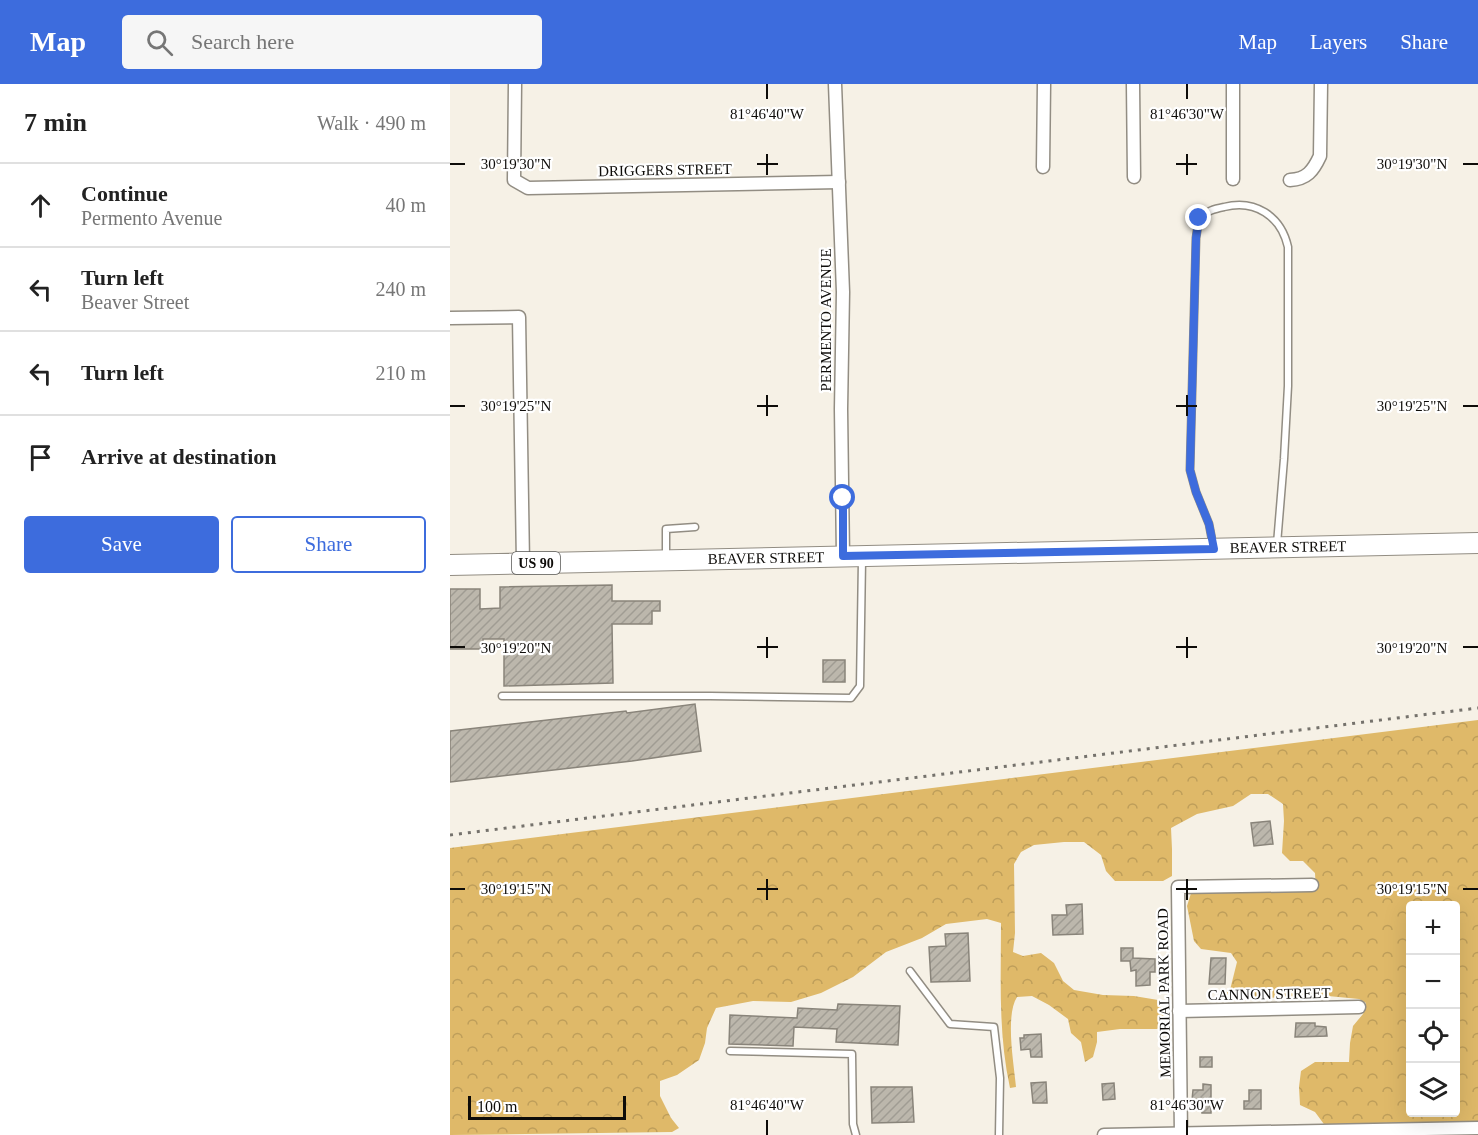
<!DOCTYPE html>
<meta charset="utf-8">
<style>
body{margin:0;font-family:Georgia,serif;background:#f6f6f6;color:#222}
.controls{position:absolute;right:18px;bottom:18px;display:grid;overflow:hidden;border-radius:6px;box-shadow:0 6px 24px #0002}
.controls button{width:54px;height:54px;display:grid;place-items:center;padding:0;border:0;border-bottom:2px solid #e0e0e0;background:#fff;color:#222;font:30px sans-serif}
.scale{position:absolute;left:18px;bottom:15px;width:158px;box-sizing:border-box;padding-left:6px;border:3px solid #0e0c09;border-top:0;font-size:16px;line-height:21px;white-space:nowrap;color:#0e0c09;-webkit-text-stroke:4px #fff;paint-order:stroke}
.stop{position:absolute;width:18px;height:18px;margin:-14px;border:4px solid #3d6cdd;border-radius:50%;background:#fff}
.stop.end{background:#3d6cdd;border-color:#fff;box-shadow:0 2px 6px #0008}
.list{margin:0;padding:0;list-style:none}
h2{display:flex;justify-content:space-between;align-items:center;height:78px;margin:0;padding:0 24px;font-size:26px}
h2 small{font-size:20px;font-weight:400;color:#767676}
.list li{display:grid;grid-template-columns:39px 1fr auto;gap:18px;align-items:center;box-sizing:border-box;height:84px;padding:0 24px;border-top:2px solid #e0e0e0}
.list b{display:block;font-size:22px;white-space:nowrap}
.list p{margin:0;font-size:20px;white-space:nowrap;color:#767676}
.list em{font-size:20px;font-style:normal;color:#767676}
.actions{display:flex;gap:12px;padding:18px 24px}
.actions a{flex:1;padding:14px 0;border:2px solid #3d6cdd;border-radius:6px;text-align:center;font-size:21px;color:#3d6cdd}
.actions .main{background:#3d6cdd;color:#fff}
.icon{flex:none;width:33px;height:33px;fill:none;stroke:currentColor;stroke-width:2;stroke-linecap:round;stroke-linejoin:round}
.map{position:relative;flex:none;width:1028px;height:1051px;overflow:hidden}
header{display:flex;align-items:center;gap:36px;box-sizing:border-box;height:84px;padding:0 30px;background:#3d6cdd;color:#fff}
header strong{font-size:28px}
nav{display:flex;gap:33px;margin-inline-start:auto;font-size:21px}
.search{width:420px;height:54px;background:#f6f6f6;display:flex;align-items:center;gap:15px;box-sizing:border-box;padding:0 21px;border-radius:6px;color:#767676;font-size:22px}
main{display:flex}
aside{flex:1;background:#fff}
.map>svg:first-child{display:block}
.forest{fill:url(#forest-crowns);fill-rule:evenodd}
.building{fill:url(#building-hatch);stroke:#89847a;stroke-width:1.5}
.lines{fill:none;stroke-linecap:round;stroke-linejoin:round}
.service-casing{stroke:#928d83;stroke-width:9}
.minor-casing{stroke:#928d83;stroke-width:15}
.primary-casing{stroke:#928d83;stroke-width:22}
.service{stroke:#fff;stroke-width:6}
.minor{stroke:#fff;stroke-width:12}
.primary{stroke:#fff;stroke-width:20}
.rail{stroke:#75726c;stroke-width:3;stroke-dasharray:3 6;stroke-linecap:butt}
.route{stroke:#3d6cdd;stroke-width:8}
.ticks{fill:none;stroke:#0e0c09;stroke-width:2}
.labels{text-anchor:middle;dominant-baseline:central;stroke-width:4.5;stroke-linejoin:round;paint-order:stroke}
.shield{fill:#fff;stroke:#565553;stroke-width:1.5}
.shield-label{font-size:14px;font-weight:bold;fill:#0e0c09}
.street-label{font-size:15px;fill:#0e0c09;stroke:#fff}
.ticks-label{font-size:15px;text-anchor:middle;fill:#0e0c09;stroke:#fff;stroke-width:4.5;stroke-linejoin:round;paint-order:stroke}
</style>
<header>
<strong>Map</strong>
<div class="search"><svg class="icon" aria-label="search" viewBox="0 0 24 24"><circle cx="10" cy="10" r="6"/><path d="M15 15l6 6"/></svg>Search here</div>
<nav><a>Map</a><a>Layers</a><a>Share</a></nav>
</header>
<main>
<aside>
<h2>7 min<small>Walk · 490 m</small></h2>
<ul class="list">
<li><svg class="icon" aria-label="ahead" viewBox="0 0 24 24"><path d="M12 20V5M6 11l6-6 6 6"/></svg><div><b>Continue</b><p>Permento Avenue</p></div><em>40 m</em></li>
<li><svg class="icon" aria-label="left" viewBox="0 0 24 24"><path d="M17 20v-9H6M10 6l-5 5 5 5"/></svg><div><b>Turn left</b><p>Beaver Street</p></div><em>240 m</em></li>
<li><svg class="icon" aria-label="left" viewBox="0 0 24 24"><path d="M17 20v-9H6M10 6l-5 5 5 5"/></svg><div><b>Turn left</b></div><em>210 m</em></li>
<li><svg class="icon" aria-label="arrive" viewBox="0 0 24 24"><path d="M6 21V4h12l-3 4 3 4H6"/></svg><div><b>Arrive at destination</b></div></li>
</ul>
<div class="actions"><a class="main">Save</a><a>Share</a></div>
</aside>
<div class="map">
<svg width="1028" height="1051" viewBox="0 0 1028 1051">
<defs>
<pattern id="forest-crowns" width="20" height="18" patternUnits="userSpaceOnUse" patternTransform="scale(1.5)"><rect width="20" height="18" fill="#dfb969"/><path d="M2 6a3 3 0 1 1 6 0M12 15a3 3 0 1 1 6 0" fill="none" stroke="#be9e5a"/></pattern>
<pattern id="building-hatch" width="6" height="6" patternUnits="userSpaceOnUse" patternTransform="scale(1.5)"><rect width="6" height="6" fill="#bcb7ac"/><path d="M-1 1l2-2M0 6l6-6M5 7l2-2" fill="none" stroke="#a09c93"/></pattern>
</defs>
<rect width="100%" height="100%" fill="#f6f1e6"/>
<path class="forest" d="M1028,636V1051H882L865,1028L850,1021L849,1003L851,987L865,978H899L900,959L903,942L913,930L916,919L909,915L878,912L783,915L770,911L780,906L787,878L781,869L751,865L744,857L737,822L742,806L866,807L865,789L853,777H840L832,769L834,737L833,720L818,710H801L783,722L747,730L721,744L722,765V792L713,797H665L656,787L651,771L634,758H614L584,761L571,768L564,780L565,849L563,868L573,872L591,869L604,879L613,897L624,906L653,911L684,912L708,916L713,929L715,941L707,945H670L647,948V958L643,973L635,978L631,958L621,949L618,935L599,921L582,912L567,913C555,932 564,980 566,1003L560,1004C548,949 551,895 551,839L537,835L496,840L472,854L436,868L403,893L371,909L341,918L303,917L266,924L257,944L255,959L249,976L227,991L210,997V1012L221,1034L229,1044L222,1048L0,1051V764ZM960,822H1006V1028H960Z"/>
<g class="building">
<polygon points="162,501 162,517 210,517 210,527 202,527 202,540 162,540 163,599 54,602 54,555 33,555 33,565 0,565 0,505 30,505 30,525 50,524 50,503"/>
<rect x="373" y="576" width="22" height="22"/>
<polygon points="245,620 251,667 182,677 0,698 0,647 176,627 177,629"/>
<polygon points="820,737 823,760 804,762 801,739"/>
<polygon points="632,820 633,850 603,851 602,831 617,831 616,821"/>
<polygon points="518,849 520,897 481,898 479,863 496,862 495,850"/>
<polygon points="671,864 683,864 683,874 705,875 705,888 700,888 700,901 686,902 686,886 681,887 680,877 671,877"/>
<polygon points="761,874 776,874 775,900 759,900"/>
<polygon points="388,920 450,922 448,961 386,958 387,945 344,943 343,962 279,960 280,931 347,934 348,924 387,926"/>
<polygon points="846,939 865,939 865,942 876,943 877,952 845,953"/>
<polygon points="591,950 592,973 581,973 580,965 571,966 570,954 574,954 574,951"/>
<rect x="750" y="973" width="12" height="10"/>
<polygon points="596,998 597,1019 583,1019 581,999"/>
<polygon points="664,999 665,1015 653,1016 652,1000"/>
<polygon points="753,1000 761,1001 761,1029 752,1029 752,1026 748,1026 748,1016 742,1016 743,1006 753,1006"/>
<polygon points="421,1003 462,1003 464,1038 422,1039"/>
<polygon points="799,1006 811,1006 811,1025 794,1025 794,1017 799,1017"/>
</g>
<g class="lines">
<defs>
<g id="service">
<path d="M763,461L759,440L746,408L740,386L746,154L749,134C757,127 764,125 774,123C805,115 831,132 838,163V302L834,375L827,460"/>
<polyline points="216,473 216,445 245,443"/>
<polyline points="52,612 260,612 401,614 410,602 412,476"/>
<polyline points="460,887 500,940 544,943 550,994 549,1051"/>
<polyline points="280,967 402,970 403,1040 406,1051"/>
</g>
<g id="minor">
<polyline points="65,0 64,96 78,104 389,98"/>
<polyline points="385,0 393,208 391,325 393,472"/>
<polyline points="683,0 684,93"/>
<polyline points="783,0 783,95"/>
<polyline points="593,83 594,0"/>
<path d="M840,96C857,95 863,87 870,72L871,0"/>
<polyline points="0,234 69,233 73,479"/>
<polyline points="729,927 909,923"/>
<polyline points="654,1051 1028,1044"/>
<polyline points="731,1051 728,803 862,801"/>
</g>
<polyline id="primary" points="0,481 1028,459"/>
</defs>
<use href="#service" class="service-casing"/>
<use href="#minor" class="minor-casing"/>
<use href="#primary" class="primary-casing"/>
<use href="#service" class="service"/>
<use href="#minor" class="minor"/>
<use href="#primary" class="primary"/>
<polyline class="rail" points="0,751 1028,624"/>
</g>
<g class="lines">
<polyline class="route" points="393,414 393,472 764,465 759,440 746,408 740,386 746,154 749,134"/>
</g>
<path class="ticks" d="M317,0V15M737,0V15M317,70V91M737,70V91M0,80H15M307,80H328M726,80H747M1013,80H1028M317,311V332M737,311V332M0,322H15M307,322H328M726,322H747M1013,322H1028M317,553V574M737,553V574M0,563H15M307,563H328M726,563H747M1013,563H1028M317,795V816M737,795V816M0,805H15M307,805H328M726,805H747M1013,805H1028M317,1036V1051M737,1036V1051"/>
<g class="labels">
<rect class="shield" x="62" y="468" width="48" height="22" rx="4.5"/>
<g class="shield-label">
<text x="86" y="479">US 90</text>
</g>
<g class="street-label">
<text transform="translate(215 86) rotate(-1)">DRIGGERS STREET</text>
<text transform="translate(376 236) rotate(-90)">PERMENTO AVENUE</text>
<text transform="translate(838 463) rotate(-1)">BEAVER STREET</text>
<text transform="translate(316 474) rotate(-1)">BEAVER STREET</text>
<text transform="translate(714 909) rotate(-91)">MEMORIAL PARK ROAD</text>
<text transform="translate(819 910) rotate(-1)">CANNON STREET</text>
</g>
</g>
<g class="ticks-label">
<text x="317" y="35">81°46'40"W</text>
<text x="737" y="35">81°46'30"W</text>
<text x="66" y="85">30°19'30"N</text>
<text x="962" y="85">30°19'30"N</text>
<text x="66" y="327">30°19'25"N</text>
<text x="962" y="327">30°19'25"N</text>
<text x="66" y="569">30°19'20"N</text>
<text x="962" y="569">30°19'20"N</text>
<text x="66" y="810">30°19'15"N</text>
<text x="962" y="810">30°19'15"N</text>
<text x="317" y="1026">81°46'40"W</text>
<text x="737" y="1026">81°46'30"W</text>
</g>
</svg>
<div class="controls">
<button>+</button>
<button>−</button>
<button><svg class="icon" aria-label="locate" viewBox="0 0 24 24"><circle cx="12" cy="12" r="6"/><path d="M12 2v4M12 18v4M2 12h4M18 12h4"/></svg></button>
<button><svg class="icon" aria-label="layers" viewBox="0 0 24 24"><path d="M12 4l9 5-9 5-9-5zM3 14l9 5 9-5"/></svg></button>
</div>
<div class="scale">100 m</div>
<div class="stop" style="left:393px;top:414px"></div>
<div class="stop end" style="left:749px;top:134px"></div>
</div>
</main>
